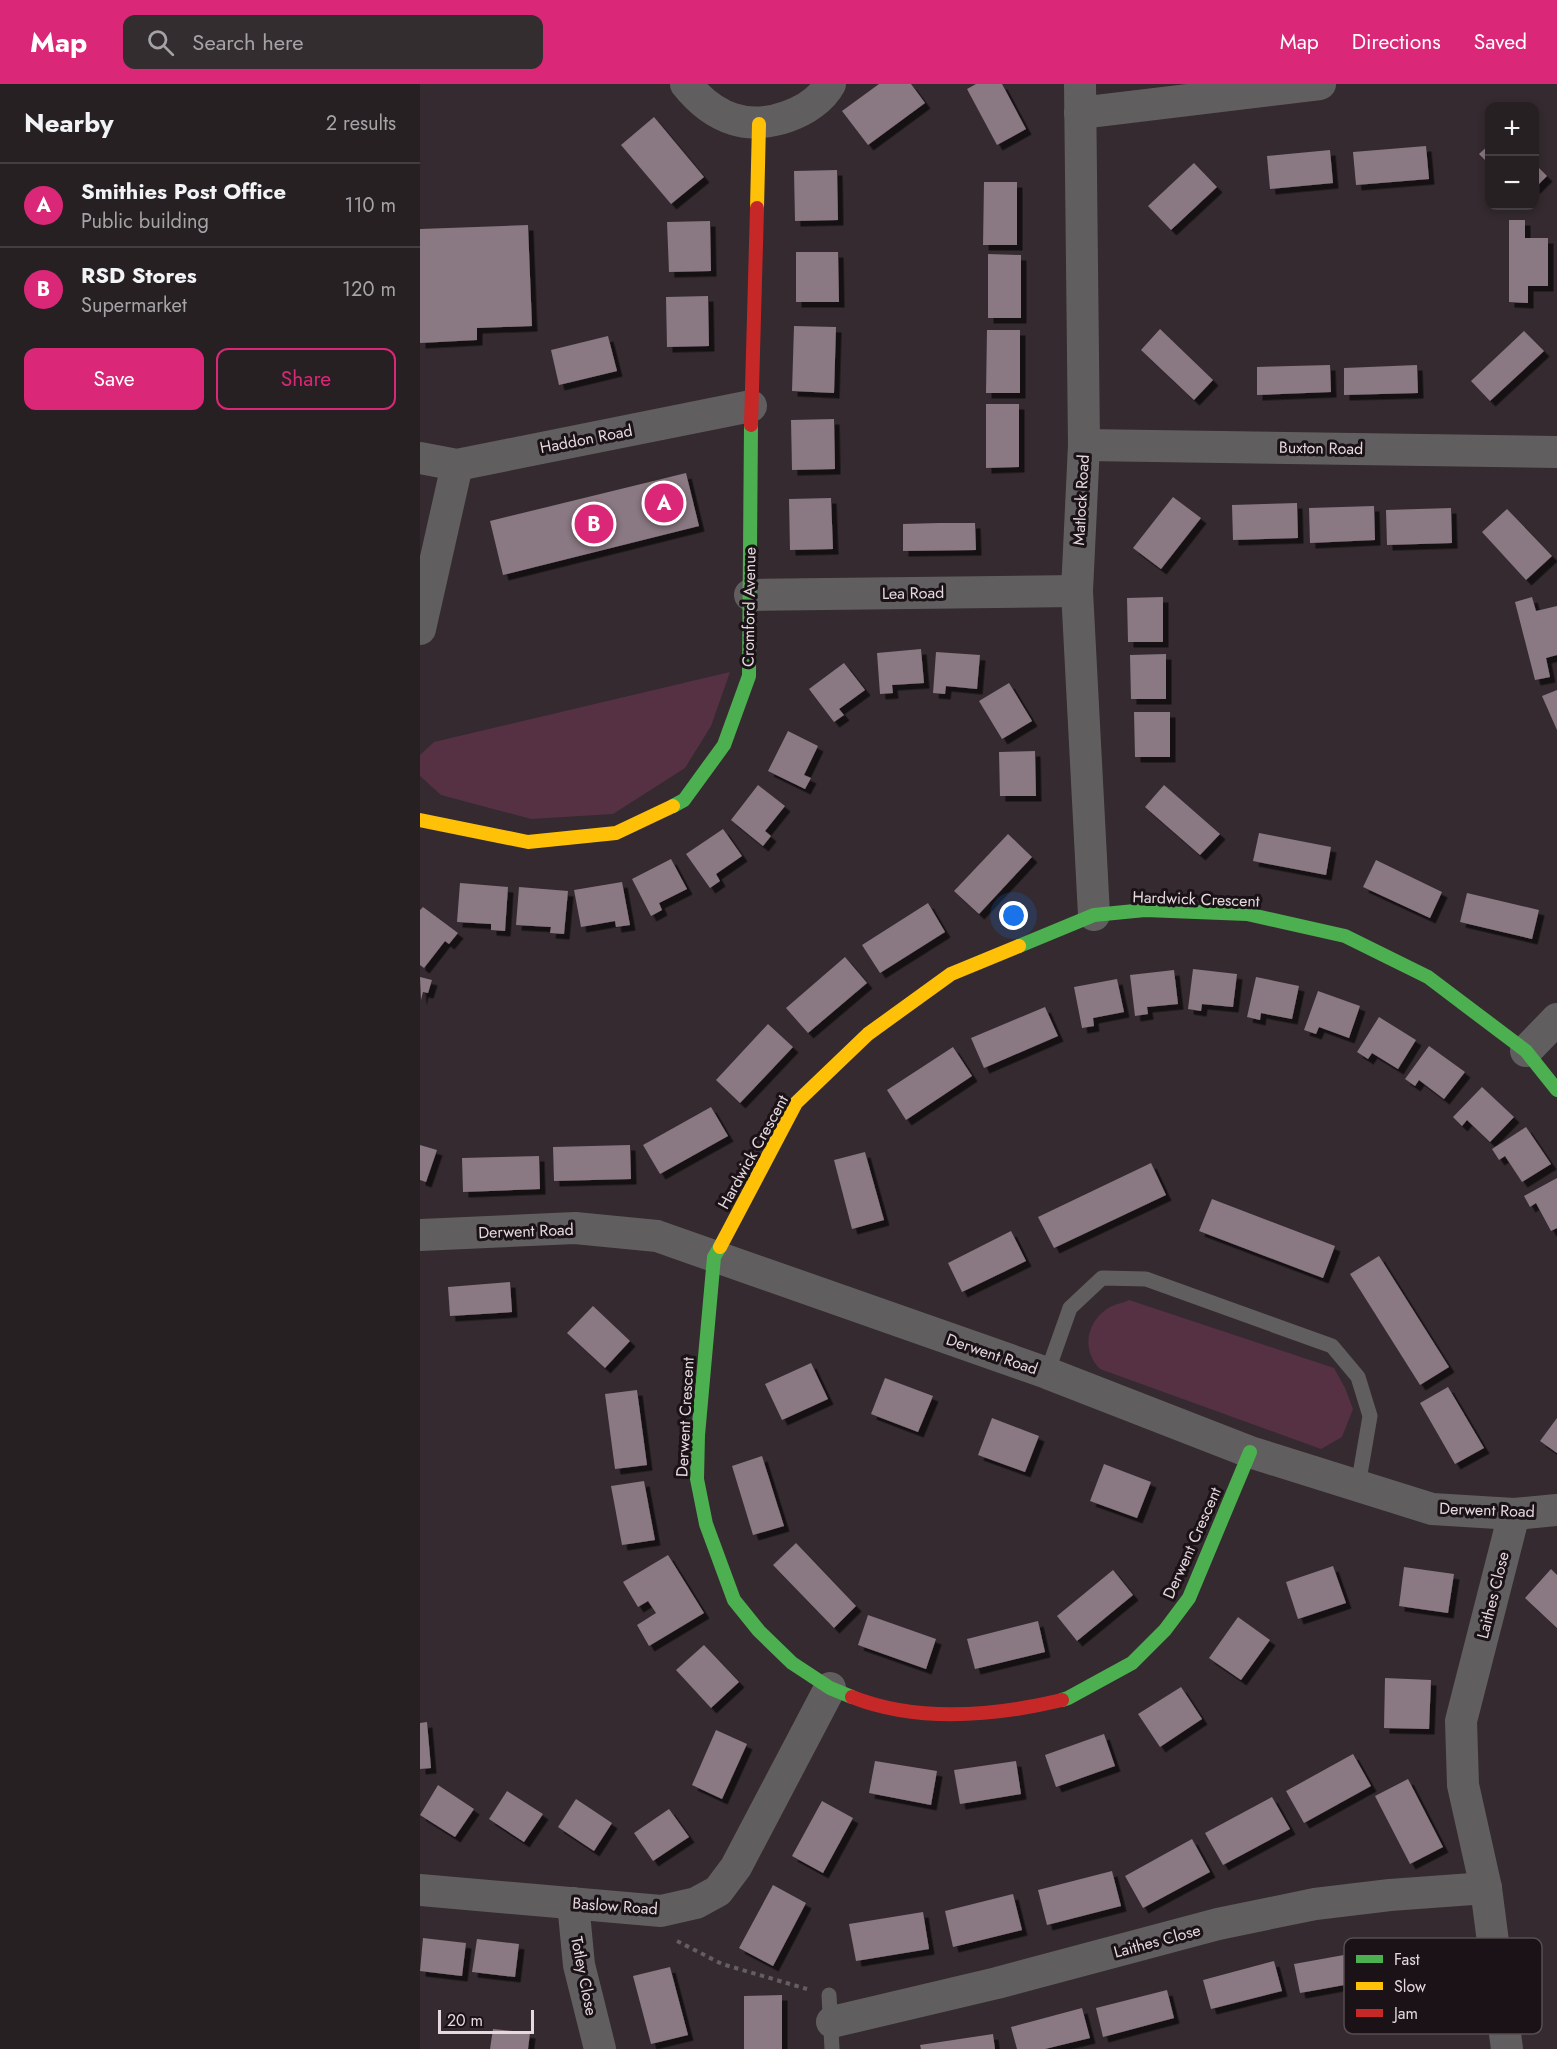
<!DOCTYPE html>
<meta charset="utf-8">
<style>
body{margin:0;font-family:Jost,sans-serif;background:#332d30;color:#f1f3f6}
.controls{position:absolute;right:18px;top:18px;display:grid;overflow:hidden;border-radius:12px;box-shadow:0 3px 9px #0003}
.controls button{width:54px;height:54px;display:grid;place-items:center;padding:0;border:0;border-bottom:2px solid #433e41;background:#272023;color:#f1f3f6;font:30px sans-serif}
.scale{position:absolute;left:18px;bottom:15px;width:96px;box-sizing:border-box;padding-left:6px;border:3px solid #e5d9de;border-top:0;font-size:16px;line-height:21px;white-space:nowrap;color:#e5d9de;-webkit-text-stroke:4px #1a1216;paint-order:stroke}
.you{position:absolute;left:594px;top:832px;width:21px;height:21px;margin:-15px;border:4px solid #fff;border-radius:50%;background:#1a73e8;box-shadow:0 0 0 9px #1a73e833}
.badge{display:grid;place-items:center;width:39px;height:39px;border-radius:50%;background:#db2777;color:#fff;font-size:20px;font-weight:700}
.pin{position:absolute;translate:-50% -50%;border:3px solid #fff;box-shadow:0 2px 6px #0006}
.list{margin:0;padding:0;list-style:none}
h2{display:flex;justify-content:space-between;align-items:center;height:78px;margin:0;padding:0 24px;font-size:26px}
h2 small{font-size:20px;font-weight:400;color:#a4a3a6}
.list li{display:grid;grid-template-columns:39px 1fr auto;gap:18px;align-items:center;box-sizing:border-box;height:84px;padding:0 24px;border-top:2px solid #433e41}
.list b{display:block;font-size:22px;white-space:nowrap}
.list p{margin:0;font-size:20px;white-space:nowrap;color:#a4a3a6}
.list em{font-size:20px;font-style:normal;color:#a4a3a6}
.actions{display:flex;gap:12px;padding:18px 24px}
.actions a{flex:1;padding:14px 0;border:2px solid #db2777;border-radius:12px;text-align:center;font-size:21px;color:#db2777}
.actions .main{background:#db2777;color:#fff}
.icon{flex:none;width:33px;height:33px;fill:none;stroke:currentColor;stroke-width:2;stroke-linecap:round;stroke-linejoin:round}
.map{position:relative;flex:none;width:1137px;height:1965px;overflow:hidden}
header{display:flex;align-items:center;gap:36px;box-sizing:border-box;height:84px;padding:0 30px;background:#db2777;color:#fff}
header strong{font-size:28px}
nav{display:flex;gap:33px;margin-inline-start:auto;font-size:21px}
.search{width:420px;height:54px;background:#332d30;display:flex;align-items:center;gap:15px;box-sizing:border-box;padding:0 21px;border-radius:12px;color:#a4a3a6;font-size:22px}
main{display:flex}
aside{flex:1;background:#272023}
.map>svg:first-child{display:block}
.green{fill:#563144}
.building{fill:#8a7882;filter:url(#shadow)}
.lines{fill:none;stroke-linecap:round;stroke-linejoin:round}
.path{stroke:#635e60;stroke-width:4;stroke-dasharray:4.5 4.5;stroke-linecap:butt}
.lane{stroke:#615e5f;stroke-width:15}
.street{stroke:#615e5f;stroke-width:32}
.fast{stroke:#4caf50;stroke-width:14}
.slow{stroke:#ffc107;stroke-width:14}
.jam{stroke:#c62828;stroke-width:14}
.labels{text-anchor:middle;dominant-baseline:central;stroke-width:6;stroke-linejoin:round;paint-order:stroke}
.street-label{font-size:16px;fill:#e5d9de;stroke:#1a1216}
.key{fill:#1a1216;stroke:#574e52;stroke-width:1.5}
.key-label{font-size:16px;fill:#e5d9de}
</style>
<header>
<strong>Map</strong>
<div class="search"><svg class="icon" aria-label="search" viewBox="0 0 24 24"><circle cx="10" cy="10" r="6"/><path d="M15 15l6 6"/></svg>Search here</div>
<nav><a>Map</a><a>Directions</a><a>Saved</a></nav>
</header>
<main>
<aside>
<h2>Nearby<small>2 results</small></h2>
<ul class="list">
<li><span class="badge">A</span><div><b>Smithies Post Office</b><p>Public building</p></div><em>110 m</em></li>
<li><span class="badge">B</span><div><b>RSD Stores</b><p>Supermarket</p></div><em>120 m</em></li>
</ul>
<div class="actions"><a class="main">Save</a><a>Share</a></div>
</aside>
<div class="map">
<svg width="1137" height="1965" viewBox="0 0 1137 1965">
<defs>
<filter id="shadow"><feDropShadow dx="5.5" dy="5.5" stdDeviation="0" flood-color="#0009"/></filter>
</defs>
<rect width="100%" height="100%" fill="#342a2f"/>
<g class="green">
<polygon points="310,588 291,642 265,684 193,730 111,735 21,711 0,692 0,671 14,658"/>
<path d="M709,1216L914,1284L925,1304L933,1325L922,1353L901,1365L680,1285C661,1266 666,1237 690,1223C696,1220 703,1219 709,1216Z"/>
</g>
<g class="building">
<polygon points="459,0 491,0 505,19 448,61 422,27"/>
<polygon points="556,0 582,0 606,45 577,61 547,5"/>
<polygon points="234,33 284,93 251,120 201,61"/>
<polygon points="1070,60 1070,81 1059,70"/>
<polygon points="1006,62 1009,95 936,101 933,68"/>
<polygon points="910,66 913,99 850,105 847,72"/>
<polygon points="774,79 797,103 751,146 728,122"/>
<polygon points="1114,79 1127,92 1114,105"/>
<polygon points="417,86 418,136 375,137 374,87"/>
<polygon points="564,98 597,98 597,161 563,161"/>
<polygon points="1089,136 1105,136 1105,154 1128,154 1128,202 1108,202 1108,219 1089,218"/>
<polygon points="290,137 291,187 249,188 247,138"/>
<polygon points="108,141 112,242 57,244 57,256 0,259 0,145"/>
<polygon points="376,168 418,168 419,218 376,218"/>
<polygon points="568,170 601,171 601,234 568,234"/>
<polygon points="288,212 289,262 247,263 246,213"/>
<polygon points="374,242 416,243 414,309 372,307"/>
<polygon points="740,245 793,296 774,316 721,266"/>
<polygon points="567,246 600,246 600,309 566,309"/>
<polygon points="1104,247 1124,267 1070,317 1051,297"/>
<polygon points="188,252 197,287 139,301 131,266"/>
<polygon points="910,281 911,308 837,311 837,283"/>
<polygon points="997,281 998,309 924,311 924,284"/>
<polygon points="566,320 599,320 599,383 566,384"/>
<polygon points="414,335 415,385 372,386 371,336"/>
<polygon points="266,389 279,442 83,491 70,437"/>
<polygon points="753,413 781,434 741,485 713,464"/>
<polygon points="411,414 413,465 370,466 369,415"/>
<polygon points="877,419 878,454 813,456 812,421"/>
<polygon points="954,422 955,456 890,459 889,424"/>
<polygon points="1031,424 1032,459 967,461 966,426"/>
<polygon points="1087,425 1132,472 1106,496 1062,448"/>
<polygon points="519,439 555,439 556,466 483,467 483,440"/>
<polygon points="743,513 743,558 708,558 707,514"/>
<polygon points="1112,513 1116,527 1137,522 1137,571 1126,574 1130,593 1115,596 1095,518"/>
<polygon points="501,565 504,599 472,601 473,609 460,610 457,569"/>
<polygon points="516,568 560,571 557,605 526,602 525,610 513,609"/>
<polygon points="746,570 746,615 711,615 710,571"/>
<polygon points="424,579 445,606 419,625 424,631 414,638 389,605"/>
<polygon points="589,599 612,637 582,655 559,617"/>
<polygon points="1137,606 1137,646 1122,612"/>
<polygon points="714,628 750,628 750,673 715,673"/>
<polygon points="368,647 398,662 384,691 391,694 385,705 348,687"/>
<polygon points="615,667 616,712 580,712 579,668"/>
<polygon points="338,701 365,722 345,747 351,752 343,762 311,736"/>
<polygon points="744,701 800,750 780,771 725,723"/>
<polygon points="303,745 322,772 296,790 300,797 290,804 266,770"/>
<polygon points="839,749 911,763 906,791 833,777"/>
<polygon points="588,750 612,773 559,830 534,807"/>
<polygon points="251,775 267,805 239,819 242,826 231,832 212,795"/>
<polygon points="956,776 1022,808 1010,834 943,803"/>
<polygon points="202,798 210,841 196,843 195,837 161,843 154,806"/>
<polygon points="40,799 88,803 85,847 71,846 71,840 37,838"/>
<polygon points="99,803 148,807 144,850 130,849 131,843 96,841"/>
<polygon points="1047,809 1119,826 1112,855 1040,838"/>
<polygon points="508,819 525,848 460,889 442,861"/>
<polygon points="3,823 38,849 29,860 25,857 4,884 0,881 0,826"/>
<polygon points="425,873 447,899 388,949 366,924"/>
<polygon points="773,885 817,890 813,923 782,920 781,927 768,925"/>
<polygon points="754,886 758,920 727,923 728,930 715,932 710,891"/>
<polygon points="0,893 12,896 8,909 3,908 1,916"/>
<polygon points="836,893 879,902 872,935 841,929 840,936 827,933"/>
<polygon points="697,895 704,928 673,934 674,942 662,944 654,903"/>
<polygon points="898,907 940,922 929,954 899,943 896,950 884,946"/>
<polygon points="625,923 638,952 564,984 551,954"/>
<polygon points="959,933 996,956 978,985 952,969 948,975 937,968"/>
<polygon points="348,940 373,963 320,1019 296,996"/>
<polygon points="1009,962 1045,988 1024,1015 999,996 995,1002 985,995"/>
<polygon points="533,963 552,992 486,1036 467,1006"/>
<polygon points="1062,1003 1094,1033 1070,1058 1047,1036 1042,1042 1033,1033"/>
<polygon points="291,1023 308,1052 240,1090 223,1061"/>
<polygon points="1106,1043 1131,1080 1102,1098 1085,1072 1079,1076 1072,1065"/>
<polygon points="0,1061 17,1066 6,1098 0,1096"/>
<polygon points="210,1061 211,1095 134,1097 133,1063"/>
<polygon points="445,1068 464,1136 432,1145 414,1076"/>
<polygon points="119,1072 120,1105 43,1108 42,1074"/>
<polygon points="731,1079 746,1111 634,1164 618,1133"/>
<polygon points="1137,1094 1137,1144 1131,1147 1116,1119 1110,1123 1104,1112"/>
<polygon points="792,1115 915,1162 903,1194 779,1147"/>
<polygon points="591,1147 606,1177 542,1208 528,1179"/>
<polygon points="959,1172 1029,1283 1000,1301 930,1190"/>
<polygon points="90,1198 92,1228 30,1232 28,1203"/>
<polygon points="173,1222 210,1257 185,1284 147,1249"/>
<polygon points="391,1279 408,1315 362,1336 345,1300"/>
<polygon points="465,1294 513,1312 498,1348 451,1330"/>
<polygon points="1028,1303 1064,1364 1035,1380 1000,1319"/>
<polygon points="217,1306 227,1381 195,1385 185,1310"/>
<polygon points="572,1334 619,1352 605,1388 558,1371"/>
<polygon points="1137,1334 1137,1369 1120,1357"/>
<polygon points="342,1372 364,1442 333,1451 312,1382"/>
<polygon points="684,1380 731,1398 717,1434 670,1417"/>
<polygon points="224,1397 235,1456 202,1461 191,1402"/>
<polygon points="376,1459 436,1522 414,1544 353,1481"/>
<polygon points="248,1471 284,1529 229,1562 217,1541 236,1529 228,1517 218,1523 203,1498"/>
<polygon points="913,1482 926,1519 878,1535 866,1498"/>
<polygon points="984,1483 1034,1490 1028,1529 979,1522"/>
<polygon points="1131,1485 1137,1491 1137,1544 1105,1514"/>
<polygon points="693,1486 713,1511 657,1557 637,1532"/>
<polygon points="448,1531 516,1555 506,1585 438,1561"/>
<polygon points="818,1533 850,1556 821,1596 789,1574"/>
<polygon points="618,1537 625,1568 555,1585 547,1555"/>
<polygon points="284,1561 319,1598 291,1624 256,1586"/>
<polygon points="965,1594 1011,1596 1009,1645 964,1644"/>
<polygon points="761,1603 782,1635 740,1663 718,1630"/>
<polygon points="7,1638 11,1684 0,1685 0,1639"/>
<polygon points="296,1646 327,1660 302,1715 272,1701"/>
<polygon points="684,1650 695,1682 636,1703 625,1671"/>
<polygon points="933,1670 951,1702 884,1739 866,1707"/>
<polygon points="455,1677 517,1687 511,1721 449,1709"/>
<polygon points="596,1677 601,1710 540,1720 534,1686"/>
<polygon points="988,1695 1023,1763 990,1780 955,1712"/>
<polygon points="18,1701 54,1725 35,1753 0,1731"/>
<polygon points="87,1707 123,1730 104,1758 69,1735"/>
<polygon points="852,1713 870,1745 803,1781 785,1749"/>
<polygon points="156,1715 192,1739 174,1767 138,1743"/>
<polygon points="402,1717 433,1734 403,1789 372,1772"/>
<polygon points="249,1725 269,1753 233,1777 214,1749"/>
<polygon points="772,1755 790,1788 723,1824 705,1792"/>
<polygon points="692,1787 701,1822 627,1841 618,1806"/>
<polygon points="353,1801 386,1819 353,1882 319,1864"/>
<polygon points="593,1810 602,1846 533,1863 525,1827"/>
<polygon points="503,1828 509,1865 436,1877 429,1840"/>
<polygon points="3,1854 46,1859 42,1892 0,1887"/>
<polygon points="57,1855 99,1860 95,1893 52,1888"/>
<polygon points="946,1867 952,1896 880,1909 874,1880"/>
<polygon points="854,1877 862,1907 791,1925 783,1896"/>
<polygon points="250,1883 268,1951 231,1960 213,1892"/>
<polygon points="747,1906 754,1934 683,1953 676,1924"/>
<polygon points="362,1911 362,1965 324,1965 324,1912"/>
<polygon points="662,1924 670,1954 625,1965 597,1965 591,1943"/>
<polygon points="73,1945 110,1949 108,1965 70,1965"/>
<polygon points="573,1950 575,1965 501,1965 500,1961"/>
</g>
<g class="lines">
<polyline class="path" points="257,1857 302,1880 387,1905"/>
<g class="lane">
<polyline points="627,1289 650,1224 682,1194 726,1195 912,1262 938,1293 950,1332 938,1402"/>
<polyline points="409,1911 412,1965"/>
</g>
<g class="street">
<path d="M266,0C278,15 294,29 313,35C345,46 394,29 410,0"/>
<polyline points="660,0 664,361 657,507 674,831"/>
<polyline points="660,29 900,0"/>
<polyline points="664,361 1137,368"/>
<polyline points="0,374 37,381 331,322"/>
<polyline points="330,511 657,507"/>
<polyline points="0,545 37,381"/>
<polyline points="1106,967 1137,935"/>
<polyline points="0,1151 155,1144 237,1152 627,1289 830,1368 1012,1425 1094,1430 1137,1426"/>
<polyline points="0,1806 241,1827 276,1819 298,1807 316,1783 410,1604"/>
<polyline points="153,1819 159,1881 180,1965"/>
<polyline points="412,1938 577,1899 798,1840 895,1820 970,1811 1066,1804"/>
<polyline points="1087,1965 1066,1804 1043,1701 1041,1637 1094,1430"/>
</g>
<g class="fast">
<polyline points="253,722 264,716 304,661 329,592 331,341"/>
<polyline points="599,862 674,831 725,826 827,830 925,852 1008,893 1106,967 1137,1006"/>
<polyline points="300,1163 294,1173 278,1351 277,1395 286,1440 314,1516 339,1547 372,1579 410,1604 432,1613"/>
<polyline points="642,1616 648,1614 712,1579 745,1546 769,1514 830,1368"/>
</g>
<g class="slow">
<polyline points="337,124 339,40"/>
<polyline points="0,736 108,758 196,749 253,722"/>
<polyline points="300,1163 376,1019 448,950 531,890 599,862"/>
</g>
<g class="jam">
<polyline points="331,341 337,124"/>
<path d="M432,1613C498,1639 575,1632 642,1616"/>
</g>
</g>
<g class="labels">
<g class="street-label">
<text transform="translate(166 355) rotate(-11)">Haddon Road</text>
<text transform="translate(901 364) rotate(1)">Buxton Road</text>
<text transform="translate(661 416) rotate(-87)">Matlock Road</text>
<text transform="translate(493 509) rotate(-1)">Lea Road</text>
<text transform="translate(329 523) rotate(-89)">Cromford Avenue</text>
<text transform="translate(776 815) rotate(2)">Hardwick Crescent</text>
<text transform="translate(333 1068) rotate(-61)">Hardwick Crescent</text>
<text transform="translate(106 1147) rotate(-2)">Derwent Road</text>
<text transform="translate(572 1270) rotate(19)">Derwent Road</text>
<text transform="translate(265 1333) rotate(-87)">Derwent Crescent</text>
<text transform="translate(1067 1426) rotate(2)">Derwent Road</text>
<text transform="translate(772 1459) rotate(-66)">Derwent Crescent</text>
<text transform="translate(1073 1511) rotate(-76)">Laithes Close</text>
<text transform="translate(195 1822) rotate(4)">Baslow Road</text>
<text transform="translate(737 1857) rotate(-15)">Laithes Close</text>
<text transform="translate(164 1892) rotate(79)">Totley Close</text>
</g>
</g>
<rect x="924" y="1854" width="198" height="96" rx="9" class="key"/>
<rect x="936" y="1871" width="27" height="8" fill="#4caf50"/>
<rect x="936" y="1898" width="27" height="8" fill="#ffc107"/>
<rect x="936" y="1925" width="27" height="8" fill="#c62828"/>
<g class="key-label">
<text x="974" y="1881">Fast</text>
<text x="974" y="1908">Slow</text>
<text x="974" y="1935">Jam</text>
</g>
</svg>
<div class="controls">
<button>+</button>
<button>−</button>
</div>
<div class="scale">20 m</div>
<div class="you"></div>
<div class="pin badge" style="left:244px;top:419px">A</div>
<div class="pin badge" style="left:174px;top:440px">B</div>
</div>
</main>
